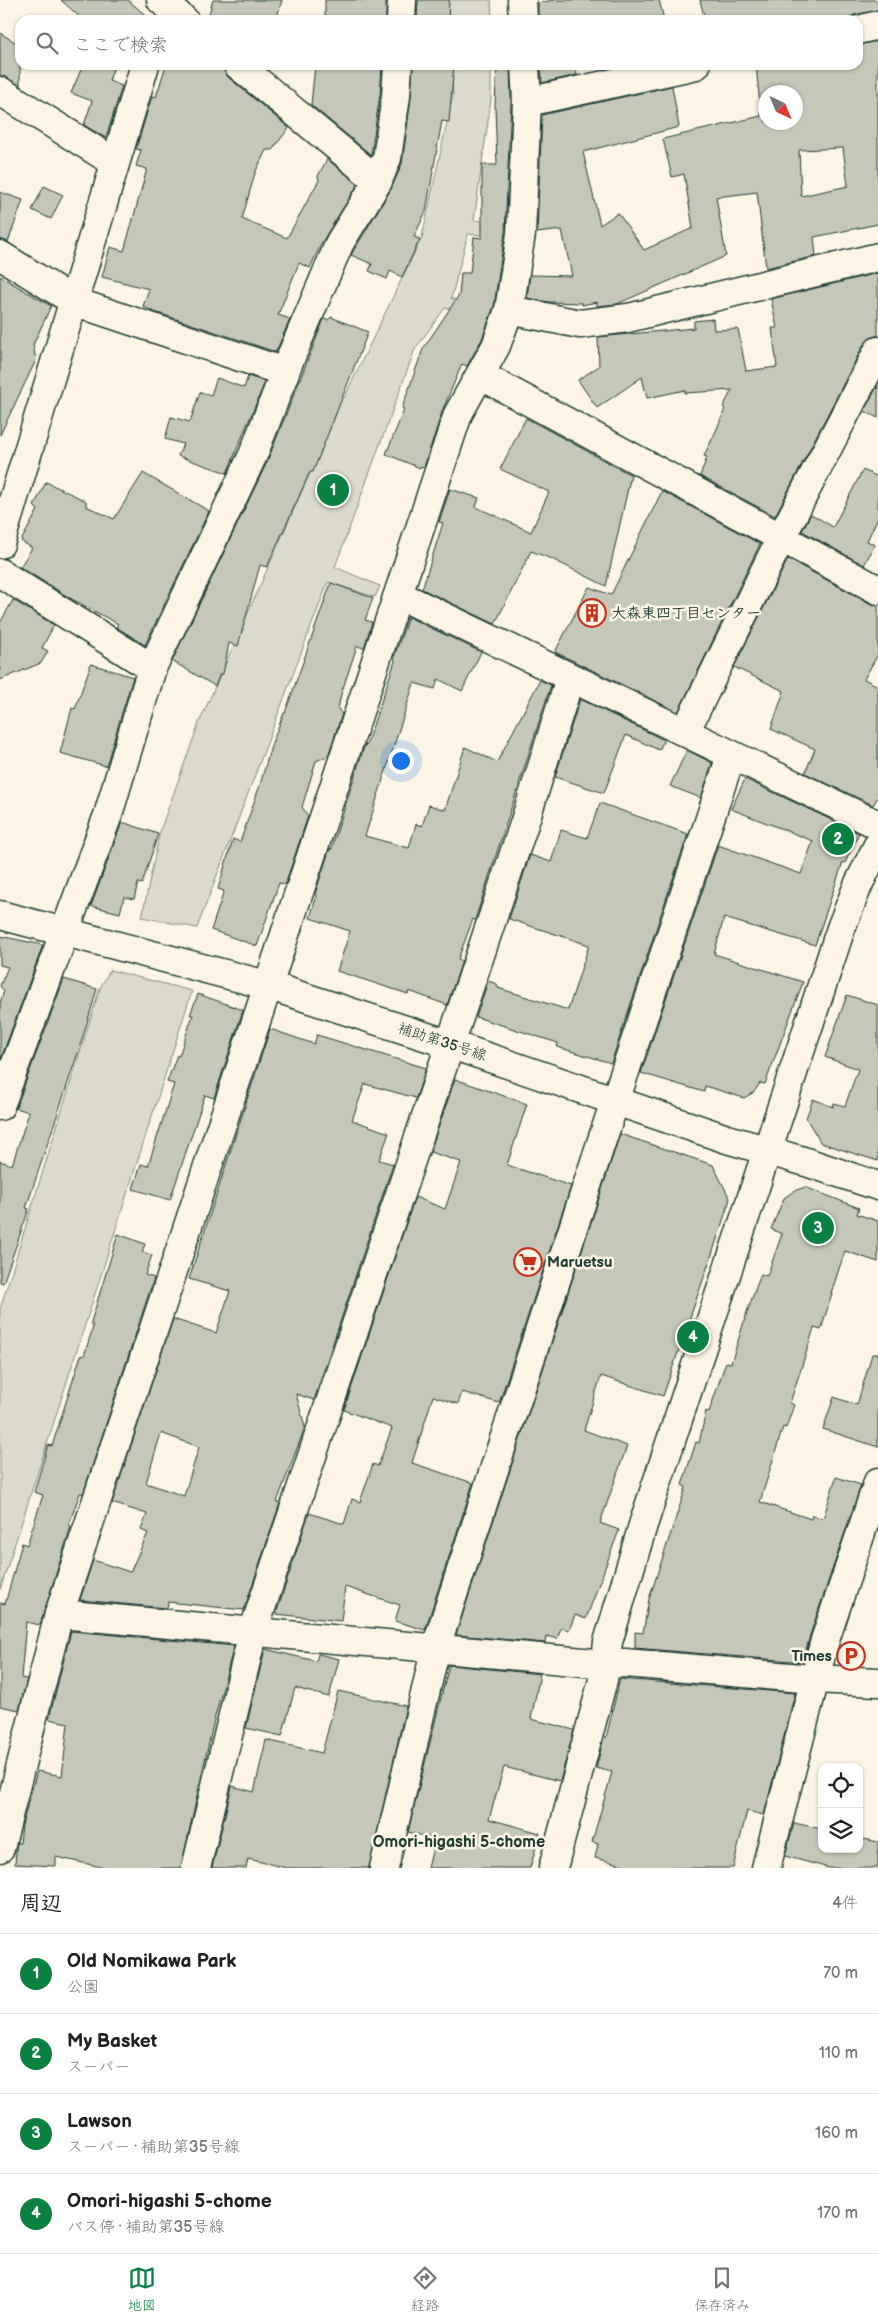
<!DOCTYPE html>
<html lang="ja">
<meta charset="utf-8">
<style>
body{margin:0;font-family:"Balsamiq Sans","Klee One",sans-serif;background:#f6f6f6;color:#202124}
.controls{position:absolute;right:15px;bottom:15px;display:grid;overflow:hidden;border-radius:10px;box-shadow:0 1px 4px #0004}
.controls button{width:45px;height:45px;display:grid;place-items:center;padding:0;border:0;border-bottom:1px solid #e0e0e0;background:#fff;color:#202124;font:25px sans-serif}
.compass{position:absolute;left:758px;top:85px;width:45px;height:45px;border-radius:50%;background:#fff;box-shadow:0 1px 4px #0004;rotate:136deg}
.you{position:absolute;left:400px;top:760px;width:18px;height:18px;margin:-12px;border:4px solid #fff;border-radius:50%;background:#1a73e8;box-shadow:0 0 0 8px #1a73e833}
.badge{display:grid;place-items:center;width:32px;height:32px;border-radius:50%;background:#0b8043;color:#fff;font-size:16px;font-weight:700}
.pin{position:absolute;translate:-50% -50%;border:2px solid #fff;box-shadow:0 1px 5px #0006}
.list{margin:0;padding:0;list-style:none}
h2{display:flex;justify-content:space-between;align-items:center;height:65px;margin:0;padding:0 20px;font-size:21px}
h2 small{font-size:16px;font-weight:400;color:#757577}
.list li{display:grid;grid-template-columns:32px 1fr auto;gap:15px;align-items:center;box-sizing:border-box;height:80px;padding:0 20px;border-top:1px solid #e0e0e0}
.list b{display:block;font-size:19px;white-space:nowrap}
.list p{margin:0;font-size:16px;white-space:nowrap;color:#757577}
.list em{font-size:16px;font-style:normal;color:#757577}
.icon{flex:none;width:28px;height:28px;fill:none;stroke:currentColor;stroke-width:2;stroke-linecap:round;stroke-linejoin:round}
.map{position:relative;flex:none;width:878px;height:1868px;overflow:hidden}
.search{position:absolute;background:#fff;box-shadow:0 1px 4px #0004;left:15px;right:15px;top:15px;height:55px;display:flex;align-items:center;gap:12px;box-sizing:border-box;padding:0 18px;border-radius:15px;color:#757577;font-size:19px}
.sheet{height:385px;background:#fff}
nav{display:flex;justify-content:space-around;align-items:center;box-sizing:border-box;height:70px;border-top:1px solid #e0e0e0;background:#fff;font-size:14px;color:#757577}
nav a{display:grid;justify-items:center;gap:2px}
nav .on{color:#0b8043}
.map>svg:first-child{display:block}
.green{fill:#dcdacc;stroke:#7e8c80}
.building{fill:#c5c7b9;stroke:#1f3d34;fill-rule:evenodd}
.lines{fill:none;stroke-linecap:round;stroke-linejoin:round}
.minor-casing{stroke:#1f3d34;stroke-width:31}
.minor{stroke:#fcf5e5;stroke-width:28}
.labels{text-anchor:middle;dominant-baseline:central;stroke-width:5;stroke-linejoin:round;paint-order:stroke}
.poi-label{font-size:15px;font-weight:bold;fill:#1f3d34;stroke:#fcf5e5;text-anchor:start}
.street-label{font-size:15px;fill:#1f3d34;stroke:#fcf5e5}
.neighbourhood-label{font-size:16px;font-weight:bold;fill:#1f3d34;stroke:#fcf5e5}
</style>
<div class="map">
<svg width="878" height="1868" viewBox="0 0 878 1868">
<rect width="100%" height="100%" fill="#fcf5e5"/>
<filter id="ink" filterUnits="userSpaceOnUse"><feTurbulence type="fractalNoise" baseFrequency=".02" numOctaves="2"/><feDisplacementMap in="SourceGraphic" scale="10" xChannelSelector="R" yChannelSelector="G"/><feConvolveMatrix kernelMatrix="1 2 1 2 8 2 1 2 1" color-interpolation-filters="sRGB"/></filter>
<g filter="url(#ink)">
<g class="green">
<polygon points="448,0 491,0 492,20 449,20"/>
<polygon points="451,65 491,65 491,100 474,220 511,225 511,237 468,234 451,299 501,304 499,312 445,308 415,349 335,567 380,586 375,597 328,582 197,928 142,917 160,831 199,723 337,412 287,390 292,377 344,398 422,237 453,95"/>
<polygon points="110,970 192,991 0,1590 0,1309 100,988"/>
</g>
<g class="building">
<polygon points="61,0 128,0 151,20 83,20"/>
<polygon points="213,0 282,0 276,20 207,20"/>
<rect x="325" y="0" width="61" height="20"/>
<polygon points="418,0 449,0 448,20 417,20"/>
<polygon points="554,0 659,0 664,20 538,20 538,3"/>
<polygon points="700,0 878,0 878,10 854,15 846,20 705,20"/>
<polygon points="0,33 20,45 20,85 0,75"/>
<path d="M878,41V224L814,237L816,256L766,268L757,192L716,197L726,256L617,304L597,306V302L582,305V303L549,302L527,298L530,275L572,276L562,230L537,233L542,115L672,86L679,127L583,152L600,225L618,213L644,250L693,228L684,174L672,177L663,139L761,116L756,65H858V45ZM766,92H796V122H766ZM843,148L848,186L801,196L799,150Z"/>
<polygon points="83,65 100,65 113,69 109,81 122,86 106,138 84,125 92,101 71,93"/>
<polygon points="166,65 218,65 223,68 228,77 289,128 272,150 266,150 255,173 242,219 287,238 319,180 318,176 327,159 358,184 322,242 310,268 299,263 278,315 290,319 276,352 152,311 143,306 149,289 102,277 110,247 124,251 147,169 136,166 141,150 136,149 152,96 156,97"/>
<polygon points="315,65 382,65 380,94 371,155 311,105"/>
<polygon points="413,65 454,65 449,122 442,121 426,211 414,237 420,239 402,277 390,271 387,279 369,271 372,264 351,255 391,189 402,164 411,98"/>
<polygon points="497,65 510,65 511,102 505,232 494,306 482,339 467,366 462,364 443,409 424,467 421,466 420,468 386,454 404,410 402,408 423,349 459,295 461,273 470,273 474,237 482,238 482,165 497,165 495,105"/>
<polygon points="541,65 575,65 577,75 542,83"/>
<polygon points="44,186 63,195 51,219 32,210"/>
<polygon points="0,192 23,200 8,242 0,239"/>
<polygon points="878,273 878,335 870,338 864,344 775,516 700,476 707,457 704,456 716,431 725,409 723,407 732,390 685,393 685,390 647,398 642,377 597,408 578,380 599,366 598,337 694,328 694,321 713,319 714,330 738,329 746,371 777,367 772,328 777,328 771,299"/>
<polygon points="0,276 51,306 33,345 36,360 0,435"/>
<polygon points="331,317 368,332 313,472 310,472 267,567 260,565 238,646 229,643 223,674 220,674 215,686 172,661 267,462 324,319 328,320"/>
<polygon points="248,376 265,382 227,473 178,456 183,444 165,439 171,417 190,422 200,392 211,395 217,378 244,388"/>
<polygon points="878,385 878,418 864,411"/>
<polygon points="526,418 631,475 606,586 552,559 531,551 495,624 422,589 443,523 439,522 450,489 479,498 476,507 531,532 549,492 500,469"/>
<polygon points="863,470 878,477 878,517 867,541 875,545 864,565 802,531 811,514 833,527"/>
<polygon points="143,473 209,511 145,645 116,627 118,624 70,598 20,567 32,548 21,541 38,510 34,506 46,482 86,501 86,506 114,519"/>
<polygon points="662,491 760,544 678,712 555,652 589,587 611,595"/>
<polygon points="788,559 871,604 878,606 878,654 864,679 878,686 878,797 873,805 805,773 815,749 771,729 784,691 734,667"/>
<polygon points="331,583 373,598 365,620 372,622 364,648 357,646 341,694 338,709 342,714 328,756 316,761 302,807 308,816 285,885 279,883 257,946 211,930 224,891 218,889 233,839 240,842 260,785 272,743 284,713 285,713"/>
<polygon points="13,600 54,625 42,648 48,651 41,663 0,680 0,623"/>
<polygon points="408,617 481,652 462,691 438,679 435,689 414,683 365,836 409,848 416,824 422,826 429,805 445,810 465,747 497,762 540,680 551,685 475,920 473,919 458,959 462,961 447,1005 409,991 408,994 337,971 350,931 310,918 317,895 315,894 330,848 331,850 365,744 366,746 395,661 394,657"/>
<polygon points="91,664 133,677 106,766 60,753 72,708 75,709"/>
<polygon points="580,699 664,740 659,750 626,735 604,793 555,777"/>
<polygon points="687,750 712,763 701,798 670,786"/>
<polygon points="745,779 859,833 845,863 843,862 815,945 724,918 714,954 803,982 765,1084 760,1083 754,1092 744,1098 705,1086 704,1092 641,1073 718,845 801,874 813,841 731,809"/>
<polygon points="600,803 688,834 611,1063 557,1047 558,1043 476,1017 488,981 497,984 498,988 568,1010 589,945 509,919 530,855 551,862 561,830 587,838"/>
<polygon points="122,822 158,834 142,884 138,883 134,899 124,897 120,913 91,906"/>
<polygon points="0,936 43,945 0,1061 0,1003 4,991 0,986 8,967 0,965"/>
<polygon points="64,979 97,989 79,1050 26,1208 29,1209 3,1283 0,1282 0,1161 12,1165 29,1112 16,1108"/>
<polygon points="198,994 243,1010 214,1098 205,1095 170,1200 133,1189 141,1164 148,1166 174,1084 167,1082 177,1055 179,1056 193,1015 190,1015"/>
<polygon points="847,995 878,1005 878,1161 821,1143 806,1118 813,1099 833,1107 834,1103 845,1106 858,1069 825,1057"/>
<path d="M270,1029L314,1044L317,1035L426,1068L416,1098L365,1084L352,1120L389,1133L379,1160L393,1164L314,1400L296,1394L305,1427L277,1502L280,1503L244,1610L168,1602L167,1608L80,1600L93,1560L130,1572L148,1533L141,1530L147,1514L112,1503L173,1319L216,1333L230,1291L189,1279ZM161,1433L199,1447L184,1496L146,1483Z"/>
<polygon points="455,1079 527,1104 507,1165 571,1186 499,1403 462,1392 458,1404 433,1396 412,1463 473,1483 425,1630 395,1621 400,1605 345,1587 341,1621 276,1614 309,1513 344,1524 352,1499 360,1502 373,1464 378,1466 392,1428 344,1410 415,1197 445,1209 461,1162 430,1152"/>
<polygon points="620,1134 713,1165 730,1199 714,1248 663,1396 601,1376 584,1430 627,1446 600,1523 619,1530 586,1619 575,1615 569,1630 561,1628 557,1639 547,1636 546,1643 456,1635"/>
<polygon points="805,1187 859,1208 857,1214 878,1221 878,1262 845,1251 831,1293 832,1293 821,1330 814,1328 790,1403 794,1405 786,1428 783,1427 760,1502 811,1519 812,1515 823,1519 836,1477 861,1485 810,1635 803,1662 635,1648 635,1632 643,1633 649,1599 686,1487 682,1485 696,1442 699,1443 706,1411 709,1412 726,1362 731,1363 748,1309 761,1274 767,1276 782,1234 771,1229 784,1198 794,1191"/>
<polygon points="118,1234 145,1244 142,1252 152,1255 145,1275 154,1278 83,1494 80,1493 69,1524 71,1526 40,1625 26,1622 21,1678 27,1679 19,1710 0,1706 0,1603 5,1604 22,1543 27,1545 43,1495 34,1492 48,1445 52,1446 81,1355 84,1356 93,1327 91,1322"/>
<polygon points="872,1354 878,1354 878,1447 823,1429 834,1397 857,1405"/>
<polygon points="71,1631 234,1646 214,1720 181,1868 106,1868 56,1857 56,1866 15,1864 16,1850 17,1843 20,1843 22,1825 37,1771 62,1776 68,1723 49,1719"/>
<polygon points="265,1649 316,1661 318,1654 339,1659 329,1697 295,1688 282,1736 246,1728"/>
<polygon points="449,1665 540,1674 531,1719 574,1730 560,1781 504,1767 489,1819 540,1833 530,1868 428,1868 435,1839 408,1832"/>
<polygon points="620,1679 795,1693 764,1815 747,1811 733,1868 635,1868 595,1858 598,1844 592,1842 612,1772 596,1768 604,1737 606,1738"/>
<polygon points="338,1691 406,1706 369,1868 287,1868 248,1859 246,1868 212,1868 232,1786 254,1792 266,1740 322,1753"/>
<polygon points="794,1823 822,1829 822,1849 859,1849 859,1838 878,1842 878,1868 829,1868 785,1856"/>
</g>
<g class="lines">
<defs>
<g id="minor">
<polyline points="161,0 184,20"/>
<polyline points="522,0 523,20"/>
<polyline points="401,20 402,0"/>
<polyline points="858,30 878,25"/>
<polyline points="238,65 378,181"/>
<polyline points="0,91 114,162"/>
<polyline points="527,102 696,65"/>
<polyline points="0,255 75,302 285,372"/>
<polyline points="509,310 580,324 628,318 878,257"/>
<polyline points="480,375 878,590"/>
<polyline points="0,544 145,65"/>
<polyline points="0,573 152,668"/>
<polyline points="399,595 878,825"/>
<polyline points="685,732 781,538 878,351"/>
<polyline points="0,915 267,985 449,1044 727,1139 803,1161 878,1186"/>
<polyline points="0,1106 108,815 152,668 253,455 290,359 340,242 378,181 387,158 396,96 398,65"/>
<polyline points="59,1614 606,1664 625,1663 814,1679 878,1682"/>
<polyline points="0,1848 59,1614 458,414 496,346 509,310 521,234 527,102 525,65"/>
<polyline points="196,1868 253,1632 524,824 570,678"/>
<polyline points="384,1868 436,1647 601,1143 731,756"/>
<polyline points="553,1868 603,1680 608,1642 643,1525 841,928 859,883 878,845"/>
<polyline points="766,1868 825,1640 878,1482"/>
</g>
</defs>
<use href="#minor" class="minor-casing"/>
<use href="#minor" class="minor"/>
</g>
</g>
<defs>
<symbol id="building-ring" viewBox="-11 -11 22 22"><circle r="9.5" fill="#fcf5e5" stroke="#c8321e" stroke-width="1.5"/><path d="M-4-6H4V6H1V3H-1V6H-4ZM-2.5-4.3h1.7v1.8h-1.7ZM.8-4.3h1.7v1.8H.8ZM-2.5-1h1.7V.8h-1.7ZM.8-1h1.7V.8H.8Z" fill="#c8321e"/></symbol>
<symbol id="supermarket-ring" viewBox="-11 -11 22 22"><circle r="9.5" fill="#fcf5e5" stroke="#c8321e" stroke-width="1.5"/><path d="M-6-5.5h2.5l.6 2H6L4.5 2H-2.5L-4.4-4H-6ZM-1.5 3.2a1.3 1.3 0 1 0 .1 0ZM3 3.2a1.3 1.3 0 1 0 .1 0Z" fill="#c8321e"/></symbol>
<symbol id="parking-ring" viewBox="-11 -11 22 22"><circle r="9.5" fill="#fcf5e5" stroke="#c8321e" stroke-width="1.5"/><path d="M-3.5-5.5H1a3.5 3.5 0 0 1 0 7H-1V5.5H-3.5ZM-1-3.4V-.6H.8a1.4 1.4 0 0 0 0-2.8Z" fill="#c8321e"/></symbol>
</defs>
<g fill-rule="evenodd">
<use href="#building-ring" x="576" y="597" width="32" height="32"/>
<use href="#supermarket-ring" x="512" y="1246" width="32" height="32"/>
<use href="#parking-ring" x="835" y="1640" width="32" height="32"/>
</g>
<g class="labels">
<g class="poi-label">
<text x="611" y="613">大森東四丁目センター</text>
<text x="547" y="1262">Maruetsu</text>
<text x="832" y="1656" text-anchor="end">Times</text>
</g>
<g class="street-label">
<text transform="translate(442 1042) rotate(18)">補助第35号線</text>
</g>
<g class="neighbourhood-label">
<text x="459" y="1842">Omori-higashi 5-chome</text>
</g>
</g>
</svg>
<div class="controls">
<button><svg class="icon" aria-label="locate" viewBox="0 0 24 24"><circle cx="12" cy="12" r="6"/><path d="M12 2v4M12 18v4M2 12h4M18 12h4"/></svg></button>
<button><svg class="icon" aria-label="layers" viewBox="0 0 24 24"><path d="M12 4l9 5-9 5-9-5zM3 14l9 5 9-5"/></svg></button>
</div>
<svg class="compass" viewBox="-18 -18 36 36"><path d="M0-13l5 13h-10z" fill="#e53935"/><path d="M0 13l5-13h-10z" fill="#757577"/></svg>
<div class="you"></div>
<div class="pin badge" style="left:333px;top:490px">1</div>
<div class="pin badge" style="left:838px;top:839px">2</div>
<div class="pin badge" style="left:818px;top:1228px">3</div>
<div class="pin badge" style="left:693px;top:1337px">4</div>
<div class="search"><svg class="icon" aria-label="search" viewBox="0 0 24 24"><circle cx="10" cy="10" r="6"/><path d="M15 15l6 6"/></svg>ここで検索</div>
</div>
<section class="sheet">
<h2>周辺<small>4件</small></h2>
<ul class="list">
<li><span class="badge">1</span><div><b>Old Nomikawa Park</b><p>公園</p></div><em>70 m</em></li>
<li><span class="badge">2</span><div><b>My Basket</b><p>スーパー</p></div><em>110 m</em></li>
<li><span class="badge">3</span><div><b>Lawson</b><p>スーパー · 補助第35号線</p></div><em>160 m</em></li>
<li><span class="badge">4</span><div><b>Omori-higashi 5-chome</b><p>バス停 · 補助第35号線</p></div><em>170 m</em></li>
</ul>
</section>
<nav>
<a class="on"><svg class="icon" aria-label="map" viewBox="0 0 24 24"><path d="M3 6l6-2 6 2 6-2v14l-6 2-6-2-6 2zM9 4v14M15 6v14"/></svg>地図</a>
<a><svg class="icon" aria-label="directions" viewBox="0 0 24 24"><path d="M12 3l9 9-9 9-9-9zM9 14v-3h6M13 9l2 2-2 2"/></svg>経路</a>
<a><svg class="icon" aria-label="saved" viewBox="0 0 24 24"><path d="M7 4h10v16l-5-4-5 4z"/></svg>保存済み</a>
</nav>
